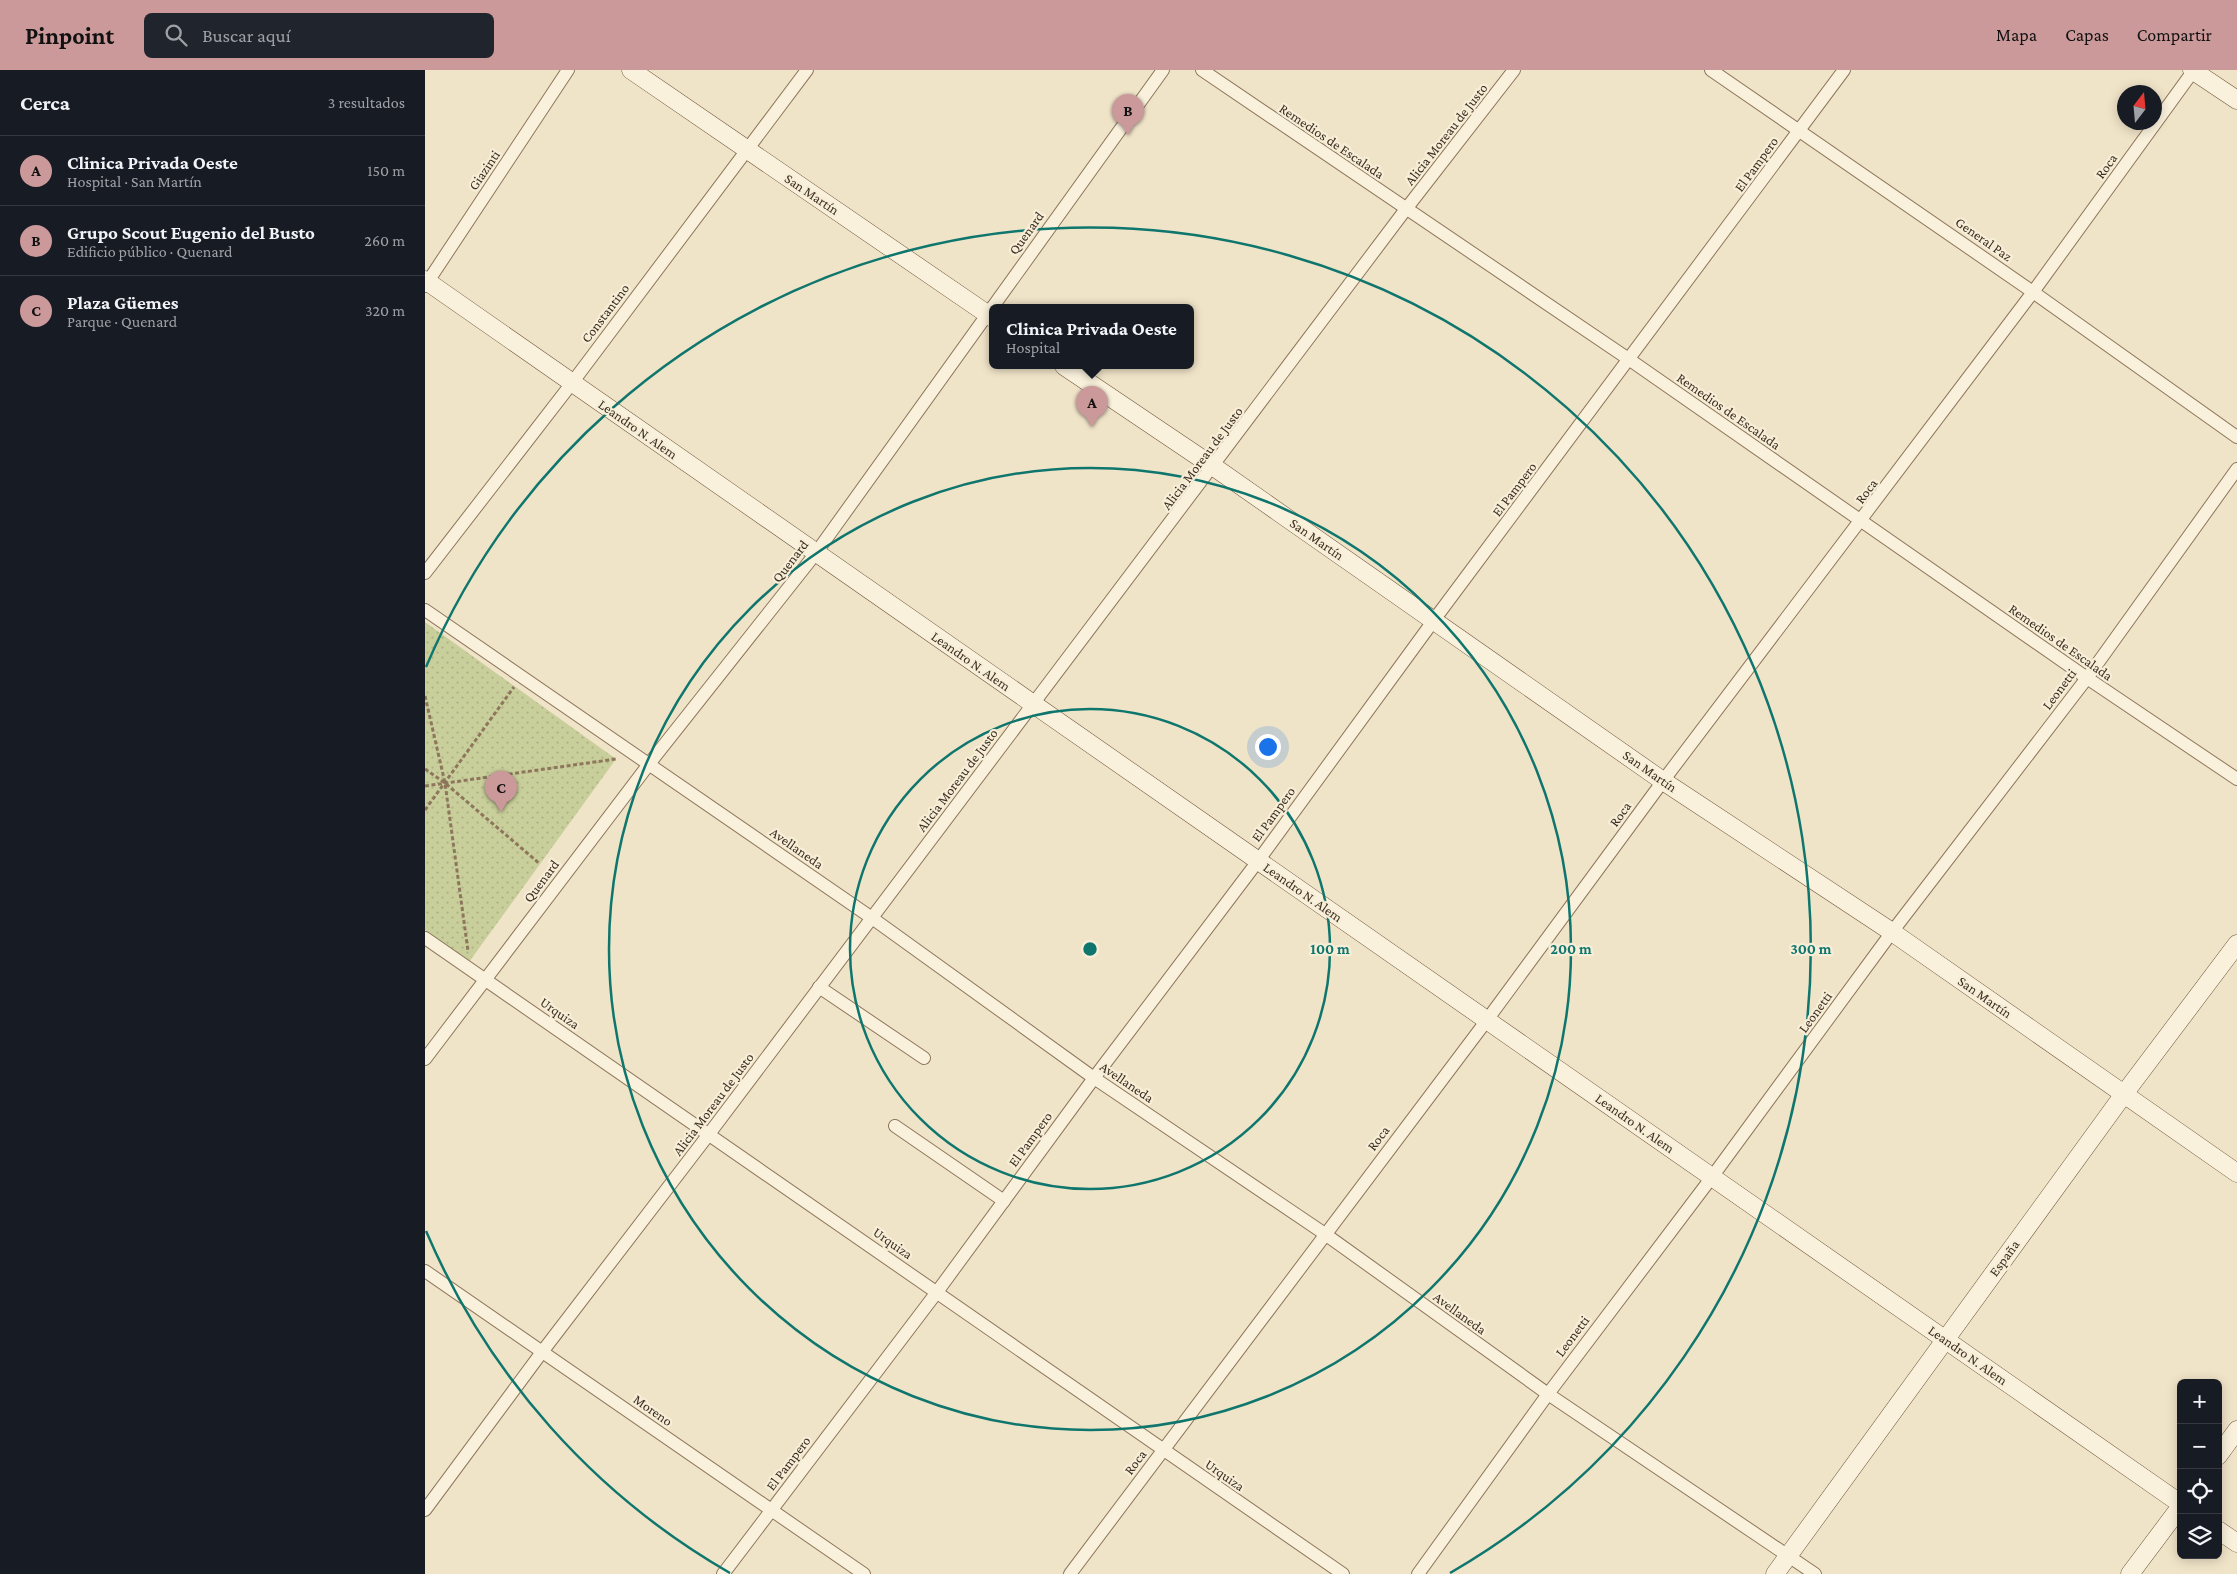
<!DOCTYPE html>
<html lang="es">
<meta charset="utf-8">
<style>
body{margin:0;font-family:"Crimson Pro",serif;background:#20242c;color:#f1f3f6}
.controls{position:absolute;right:15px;bottom:15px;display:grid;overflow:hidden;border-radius:8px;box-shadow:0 2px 12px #0003}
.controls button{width:45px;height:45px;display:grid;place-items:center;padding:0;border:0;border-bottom:1px solid #363941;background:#171b24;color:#f1f3f6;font:25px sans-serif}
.compass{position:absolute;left:1692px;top:15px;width:45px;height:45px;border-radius:50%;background:#171b24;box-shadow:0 2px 12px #0003;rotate:16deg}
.you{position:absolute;left:842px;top:676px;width:18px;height:18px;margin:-12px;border:4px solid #fff;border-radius:50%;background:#1a73e8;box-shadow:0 0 0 8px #1a73e833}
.badge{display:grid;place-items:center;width:32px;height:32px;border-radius:50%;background:#cc999b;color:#111;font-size:16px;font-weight:700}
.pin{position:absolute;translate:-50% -41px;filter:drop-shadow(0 1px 2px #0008)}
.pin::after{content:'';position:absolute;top:26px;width:18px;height:15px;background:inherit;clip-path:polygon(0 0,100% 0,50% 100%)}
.popup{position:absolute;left:564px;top:234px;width:205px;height:65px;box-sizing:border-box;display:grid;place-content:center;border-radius:8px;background:#171b24;filter:drop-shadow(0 1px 4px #0005);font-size:16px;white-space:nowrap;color:#9ea1a6}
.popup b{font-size:19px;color:#f1f3f6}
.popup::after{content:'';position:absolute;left:50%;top:100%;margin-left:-10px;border:10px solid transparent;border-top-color:#171b24}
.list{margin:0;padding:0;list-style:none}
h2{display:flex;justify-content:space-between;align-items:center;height:65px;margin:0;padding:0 20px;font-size:21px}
h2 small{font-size:16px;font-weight:400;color:#9ea1a6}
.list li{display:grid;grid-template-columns:32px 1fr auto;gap:15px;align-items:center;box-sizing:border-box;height:70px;padding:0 20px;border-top:1px solid #363941}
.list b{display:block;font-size:19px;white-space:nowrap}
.list p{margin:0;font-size:16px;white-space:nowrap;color:#9ea1a6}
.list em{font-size:16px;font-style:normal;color:#9ea1a6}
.icon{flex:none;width:28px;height:28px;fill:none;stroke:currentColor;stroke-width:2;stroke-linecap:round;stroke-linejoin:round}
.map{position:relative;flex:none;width:1812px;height:1504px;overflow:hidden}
header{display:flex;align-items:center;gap:30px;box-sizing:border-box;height:70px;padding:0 25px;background:#cc999b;color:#111}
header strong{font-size:24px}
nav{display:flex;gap:28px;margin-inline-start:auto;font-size:18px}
.search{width:350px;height:45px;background:#20242c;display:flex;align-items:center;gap:12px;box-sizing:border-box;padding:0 18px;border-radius:8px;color:#9ea1a6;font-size:19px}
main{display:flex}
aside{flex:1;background:#171b24}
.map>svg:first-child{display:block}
.grass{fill:url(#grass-dots)}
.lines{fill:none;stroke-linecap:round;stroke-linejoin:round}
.minor-casing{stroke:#8d765c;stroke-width:14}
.secondary-casing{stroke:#6f573f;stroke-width:19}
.path{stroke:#8d765c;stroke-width:3;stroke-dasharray:4 2.5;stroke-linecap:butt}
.minor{stroke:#faf1dc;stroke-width:12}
.secondary{stroke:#faf1dc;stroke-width:18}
.ring{fill:none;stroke:#0f766e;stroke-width:2.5}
.labels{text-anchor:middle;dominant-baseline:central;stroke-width:4.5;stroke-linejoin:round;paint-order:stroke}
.street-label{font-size:14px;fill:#3d2e20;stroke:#f7eed8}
.centre{fill:#0f766e;stroke:#f7eed8;stroke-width:2.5}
.ring-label{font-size:15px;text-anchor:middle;font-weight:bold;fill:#0f766e;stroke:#f7eed8;stroke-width:4.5;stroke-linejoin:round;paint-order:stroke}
</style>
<header>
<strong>Pinpoint</strong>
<div class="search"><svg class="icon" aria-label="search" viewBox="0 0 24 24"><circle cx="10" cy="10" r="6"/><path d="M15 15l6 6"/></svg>Buscar aquí</div>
<nav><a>Mapa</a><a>Capas</a><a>Compartir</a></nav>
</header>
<main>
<aside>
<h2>Cerca<small>3 resultados</small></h2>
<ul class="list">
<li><span class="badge">A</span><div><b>Clinica Privada Oeste</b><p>Hospital · San Martín</p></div><em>150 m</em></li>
<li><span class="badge">B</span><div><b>Grupo Scout Eugenio del Busto</b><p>Edificio público · Quenard</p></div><em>260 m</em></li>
<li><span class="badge">C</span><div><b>Plaza Güemes</b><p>Parque · Quenard</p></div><em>320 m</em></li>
</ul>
</aside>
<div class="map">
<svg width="1812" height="1504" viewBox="0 0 1812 1504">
<defs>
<pattern id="grass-dots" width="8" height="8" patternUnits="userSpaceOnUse" patternTransform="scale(1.25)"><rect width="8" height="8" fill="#c9cf9b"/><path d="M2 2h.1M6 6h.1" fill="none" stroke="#aeb285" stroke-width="1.8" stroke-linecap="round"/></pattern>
</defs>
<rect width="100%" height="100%" fill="#f0e4c8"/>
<polygon class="grass" points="0,552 191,689 44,892 0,860"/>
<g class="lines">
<defs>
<g id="minor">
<polyline points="777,0 1205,290 1662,608 1812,709"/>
<polyline points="1286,0 1608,222 1812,367"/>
<polyline points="0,216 143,0"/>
<polyline points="0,503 147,313 382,0"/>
<polyline points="0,540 447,848 669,1008 900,1164 1123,1324 1390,1504"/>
<polyline points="0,868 918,1504"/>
<polyline points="394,917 499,988"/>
<polyline points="0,989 224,694 391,483 738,0"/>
<polyline points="470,1056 579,1131"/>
<polyline points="0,1201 439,1504"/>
<polyline points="0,1440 117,1282 284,1064 981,139 1089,0"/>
<polyline points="298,1504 512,1222 669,1008 833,791 1009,550 1419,0"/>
<polyline points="645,1504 1062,950 1238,711 1608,222 1769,0"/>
<polyline points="993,1504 1123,1324 1287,1107 1467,862 1662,608 1812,399"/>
</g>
<g id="secondary">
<polyline points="206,0 568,248"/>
<polyline points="1767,0 1812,30"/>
<polyline points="0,210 1756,1434"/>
<polyline points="639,296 789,397 1238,711 1467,862 1812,1103"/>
<polyline points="1793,1386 1812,1360"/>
<polyline points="1793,1460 1812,1473"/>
<polyline points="1350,1504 1699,1024 1812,874"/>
<polyline points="1705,1504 1756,1436"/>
</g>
</defs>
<use href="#minor" class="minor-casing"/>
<use href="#secondary" class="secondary-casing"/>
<g class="path">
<polyline points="0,626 20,713 43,881"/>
<polyline points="0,699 20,713 115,794"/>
<polyline points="0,716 191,689"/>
<polyline points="0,740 89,617"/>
</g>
<use href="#minor" class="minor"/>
<use href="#secondary" class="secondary"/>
</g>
<g class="ring">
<circle cx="665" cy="879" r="240"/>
<circle cx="665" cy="879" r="481"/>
<path d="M305 1503A721 721 0 0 1 1 1161M1 597A721 721 0 1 1 1025 1503"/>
</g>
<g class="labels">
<g class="street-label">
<text transform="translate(1021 64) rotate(-52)">Alicia Moreau de Justo</text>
<text transform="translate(907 71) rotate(34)">Remedios de Escalada</text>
<text transform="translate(1331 94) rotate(-54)">El Pampero</text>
<text transform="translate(1681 96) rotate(-54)">Roca</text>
<text transform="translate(59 100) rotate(-56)">Giazinti</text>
<text transform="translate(387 124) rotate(34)">San Martín</text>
<text transform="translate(601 163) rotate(-54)">Quenard</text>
<text transform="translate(1559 169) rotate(35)">General Paz</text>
<text transform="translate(180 243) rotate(-53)">Constantino</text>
<text transform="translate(1304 341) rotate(35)">Remedios de Escalada</text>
<text transform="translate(213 359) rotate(35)">Leandro N. Alem</text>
<text transform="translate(777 388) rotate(-53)">Alicia Moreau de Justo</text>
<text transform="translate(1089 419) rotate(-53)">El Pampero</text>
<text transform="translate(1441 421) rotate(-53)">Roca</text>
<text transform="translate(892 469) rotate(35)">San Martín</text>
<text transform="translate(365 491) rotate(-52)">Quenard</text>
<text transform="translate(1636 572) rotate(35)">Remedios de Escalada</text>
<text transform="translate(546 591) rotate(35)">Leandro N. Alem</text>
<text transform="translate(1634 619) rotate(-53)">Leonetti</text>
<text transform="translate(1225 701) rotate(35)">San Martín</text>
<text transform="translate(532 710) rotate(-53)">Alicia Moreau de Justo</text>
<text transform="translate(848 744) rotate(-54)">El Pampero</text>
<text transform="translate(1195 744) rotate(-54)">Roca</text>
<text transform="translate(372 778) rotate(35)">Avellaneda</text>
<text transform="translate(116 811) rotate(-53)">Quenard</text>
<text transform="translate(878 822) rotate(35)">Leandro N. Alem</text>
<text transform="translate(1560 927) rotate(35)">San Martín</text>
<text transform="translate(1390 942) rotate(-54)">Leonetti</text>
<text transform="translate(135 943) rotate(35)">Urquiza</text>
<text transform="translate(702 1012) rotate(34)">Avellaneda</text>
<text transform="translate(288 1034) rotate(-53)">Alicia Moreau de Justo</text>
<text transform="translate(1210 1053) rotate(35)">Leandro N. Alem</text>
<text transform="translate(953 1068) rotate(-53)">Roca</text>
<text transform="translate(605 1069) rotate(-54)">El Pampero</text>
<text transform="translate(468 1173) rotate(35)">Urquiza</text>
<text transform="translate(1579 1188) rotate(-54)">España</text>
<text transform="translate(1035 1243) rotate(36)">Avellaneda</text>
<text transform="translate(1147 1266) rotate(-53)">Leonetti</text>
<text transform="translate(1543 1285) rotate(35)">Leandro N. Alem</text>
<text transform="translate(228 1340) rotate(35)">Moreno</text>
<text transform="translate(710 1392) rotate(-53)">Roca</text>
<text transform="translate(363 1393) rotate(-53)">El Pampero</text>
<text transform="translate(800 1405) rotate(35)">Urquiza</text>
</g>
</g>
<circle cx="665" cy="879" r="8" class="centre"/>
<g class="ring-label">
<text x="905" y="884">100 m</text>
<text x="1146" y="884">200 m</text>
<text x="1386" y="884">300 m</text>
</g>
</svg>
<div class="controls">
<button>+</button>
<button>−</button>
<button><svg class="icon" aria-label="locate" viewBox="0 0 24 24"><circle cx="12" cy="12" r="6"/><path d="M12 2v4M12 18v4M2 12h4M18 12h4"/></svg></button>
<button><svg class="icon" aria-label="layers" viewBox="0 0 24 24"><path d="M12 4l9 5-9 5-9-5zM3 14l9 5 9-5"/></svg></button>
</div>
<svg class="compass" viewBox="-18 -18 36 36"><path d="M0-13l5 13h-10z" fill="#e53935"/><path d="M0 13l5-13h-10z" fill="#9ea1a6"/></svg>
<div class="you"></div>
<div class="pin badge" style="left:667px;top:357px">A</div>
<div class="popup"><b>Clinica Privada Oeste</b>Hospital</div>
<div class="pin badge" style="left:703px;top:65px">B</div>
<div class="pin badge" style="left:76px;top:742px">C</div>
</div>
</main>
